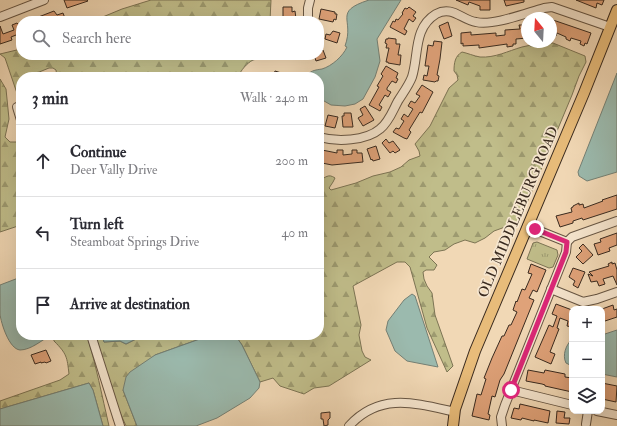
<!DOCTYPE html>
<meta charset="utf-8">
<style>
body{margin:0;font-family:"IM FELL Double Pica",serif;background:#f7f7f7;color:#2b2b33}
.controls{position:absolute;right:12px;bottom:12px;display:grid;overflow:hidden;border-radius:8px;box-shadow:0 4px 16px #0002}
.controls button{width:36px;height:36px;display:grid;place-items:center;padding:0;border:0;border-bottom:1px solid #e1e1e2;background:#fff;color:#2b2b33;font:20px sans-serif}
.compass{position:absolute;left:521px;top:12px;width:36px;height:36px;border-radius:50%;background:#fff;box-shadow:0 4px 16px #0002;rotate:342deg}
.stop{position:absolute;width:12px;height:12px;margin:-9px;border:3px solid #db2777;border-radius:50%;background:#fff}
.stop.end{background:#db2777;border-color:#fff;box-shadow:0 1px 4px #0008}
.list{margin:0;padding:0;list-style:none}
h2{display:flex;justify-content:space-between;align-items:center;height:52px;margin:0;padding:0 16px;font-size:17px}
h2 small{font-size:13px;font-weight:400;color:#7c7c81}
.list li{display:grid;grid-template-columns:26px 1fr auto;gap:12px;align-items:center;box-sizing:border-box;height:72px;padding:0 16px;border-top:1px solid #e1e1e2}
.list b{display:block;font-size:15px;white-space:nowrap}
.list p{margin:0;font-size:13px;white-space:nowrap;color:#7c7c81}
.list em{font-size:13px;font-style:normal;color:#7c7c81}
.icon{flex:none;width:22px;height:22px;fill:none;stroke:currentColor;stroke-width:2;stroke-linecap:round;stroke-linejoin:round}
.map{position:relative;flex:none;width:617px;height:426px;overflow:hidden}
.search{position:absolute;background:#fff;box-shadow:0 4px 16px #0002;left:16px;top:16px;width:308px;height:44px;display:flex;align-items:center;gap:10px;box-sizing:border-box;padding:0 14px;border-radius:16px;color:#7c7c81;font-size:15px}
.panel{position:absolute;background:#fff;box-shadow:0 4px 16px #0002;left:16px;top:72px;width:308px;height:268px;border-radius:16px}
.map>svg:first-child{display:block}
.grass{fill:url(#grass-tufts);stroke:#7c7454}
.forest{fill:url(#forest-firs);stroke:#7c7454}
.water{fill:#9bbaae;stroke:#748075}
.building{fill:#dfa279;stroke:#392a1f}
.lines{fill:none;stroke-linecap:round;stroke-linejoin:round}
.minor-casing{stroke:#675644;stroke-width:10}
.major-casing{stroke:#392a1f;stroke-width:12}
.minor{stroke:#f6e6cf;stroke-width:8}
.major{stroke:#e8bc7a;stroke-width:10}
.route{stroke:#db2777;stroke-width:5}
.labels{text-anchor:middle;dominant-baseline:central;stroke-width:3.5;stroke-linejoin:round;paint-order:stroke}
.street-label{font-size:14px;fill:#392a1f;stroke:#f6e6cf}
</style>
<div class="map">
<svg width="617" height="426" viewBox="0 0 617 426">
<defs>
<pattern id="grass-tufts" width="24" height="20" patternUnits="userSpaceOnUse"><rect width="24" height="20" fill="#c0bd8a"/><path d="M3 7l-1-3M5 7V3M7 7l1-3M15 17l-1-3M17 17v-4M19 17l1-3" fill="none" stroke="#9d9a70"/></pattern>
<pattern id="forest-firs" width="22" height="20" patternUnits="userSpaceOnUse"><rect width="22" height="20" fill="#c0bd8a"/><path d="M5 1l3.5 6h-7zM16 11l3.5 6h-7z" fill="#9d9a70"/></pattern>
</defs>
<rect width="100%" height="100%" fill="#f1d8b5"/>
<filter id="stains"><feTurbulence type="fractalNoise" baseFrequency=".005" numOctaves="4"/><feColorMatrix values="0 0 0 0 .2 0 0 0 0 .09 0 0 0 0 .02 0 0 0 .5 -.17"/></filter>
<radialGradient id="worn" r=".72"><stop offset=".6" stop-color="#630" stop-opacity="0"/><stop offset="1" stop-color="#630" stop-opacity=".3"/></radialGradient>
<polygon class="grass" points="537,242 557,250 558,255 553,267 549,268 527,259 533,243"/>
<g class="forest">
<polygon points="151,0 271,0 270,21 93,21 122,9"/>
<path d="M553,43L585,56L586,62L579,76L572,95L519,222L494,231L485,238L475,243L465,240L454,244L445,250L434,252L429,257L437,265L434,270H426L423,272L424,279L427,286L432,293L435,315L453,366L447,372L427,328L410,267L405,262H397L353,286L361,325L359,335L362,351L365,357L371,360L329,386L314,388L304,394L280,386L273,378L260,382L242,345L235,335H319V180C326,178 328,173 335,178L333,182L329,188L331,190L356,183L373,176L390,172L401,167L409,160L420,156L419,151L415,144L430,126L449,88L458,80L457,75L454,71C454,63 455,56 462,52C467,53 474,56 480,57C495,58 508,51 522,47C533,44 543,44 553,43Z"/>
<path d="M21,49V55H275C264,63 261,57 253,60C247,63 241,70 238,77H57L56,70L53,68H49L27,77H21V105L5,58L0,54Z"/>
<polygon points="0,79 6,89 9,119 5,137 10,142 21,142 21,225 0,232"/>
<path d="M53,335H87C96,365 102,396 109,426H103L93,390L89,383L0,409V401L60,380L69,374C67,357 67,354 54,341Z"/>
<polygon points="94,335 102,335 104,342 120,341 126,344 144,335 211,335 155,355 123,390 137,426 126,426 118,408"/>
</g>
<g class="water">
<path d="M369,0H401L377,39L380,61L375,77L363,99L355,104L345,106L331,105L319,98V77H307V75C312,70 316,70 322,69C332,66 343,56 347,47L345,46C355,19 332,12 369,0Z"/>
<polygon points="617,73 617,172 587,181 579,176 578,172"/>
<path d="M21,277V335H51C42,340 31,350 20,350C9,349 1,323 0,314C0,304 0,294 0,285Z"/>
<polygon points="412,294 415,296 438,367 407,361 395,351 386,330 388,321 404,300"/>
<polygon points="617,330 617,377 602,374 602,335"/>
<polygon points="102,335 144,335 126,344 120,341 104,342"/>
<polygon points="211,335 235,335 242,345 260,382 259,388 250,398 217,418 196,426 137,426 123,390 126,377 130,372 155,355"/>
<path d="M572,339V366L566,363C562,355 566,345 572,339Z"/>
<polygon points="89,383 93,390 103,426 0,426 0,409"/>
</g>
<g class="building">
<polygon points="64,0 87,0 88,1 67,8"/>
<polygon points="456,0 490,0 490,10 480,10 480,6 469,2 468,5"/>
<polygon points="504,0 524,0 524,2 506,6"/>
<polygon points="576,0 604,0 602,5 597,3 596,8"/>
<polygon points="283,7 292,7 292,12 295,11 296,19 291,19 291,17 283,17"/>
<polygon points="409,7 416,12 413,16 416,18 413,22 409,19 404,29 407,31 405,35 390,27 393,21 395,22 396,19 398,20 403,14 402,13 405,8 407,9"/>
<polygon points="321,9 335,12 335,14 337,14 336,20 334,19 333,22 319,19"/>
<polygon points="54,11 57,15 63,13 66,21 28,21"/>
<polygon points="553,20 591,33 587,44 585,43 584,46 580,44 581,41 571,38 570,41 566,39 566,37 557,33 556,36 552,34 552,32 551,31 551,26"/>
<polygon points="448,22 452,36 444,39 439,26"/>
<polygon points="17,23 19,25 21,24 21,33 11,37 12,40 0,44 0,26 3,34 14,30 12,25"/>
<polygon points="519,25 525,25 525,30 527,30 527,38 516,39 516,44 513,44 513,46 507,47 507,44 479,48 479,45 463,46 463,43 461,44 461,33 471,32 471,35 496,33 496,36 505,35 505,30 520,29"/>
<polygon points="333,31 340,33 337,43 325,39 326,34 330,35"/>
<polygon points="388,38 396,39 396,44 400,44 398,55 401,55 400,65 388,63 388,62 386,62 389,48 386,48 387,44 385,43 386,39 388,39"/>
<polygon points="434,41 442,42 440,59 437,75 439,76 438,81 436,81 435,82 423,80 424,75 427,76 429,66 425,66 428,45 433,46"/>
<polygon points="323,50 326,58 316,61 314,55 319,55 319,52"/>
<polygon points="386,66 398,73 396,78 398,79 396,83 392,81 387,88 387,90 391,92 388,97 385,95 379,105 382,107 380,111 369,105 379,87 377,86 383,76 381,74"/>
<polygon points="275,71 291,76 291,77 273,77"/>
<polygon points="422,85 433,92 422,113 420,112 409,130 411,132 407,139 404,138 393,132 396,128 399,129 404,121 401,119 404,114 408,117 413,109 408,106 411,101 415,103 420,96 416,94"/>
<polygon points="365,106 374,120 363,126 358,118 363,115 360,109"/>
<polygon points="344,113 351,113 353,127 343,127 342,116 344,116"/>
<polygon points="328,115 338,117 335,128 325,126"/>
<polygon points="386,139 389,143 393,141 400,150 395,153 393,151 390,153 382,143"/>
<polygon points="376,146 380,159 373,161 372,159 371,160 367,149"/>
<polygon points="322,150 337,153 337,150 343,150 343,155 352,154 352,150 357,150 357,153 362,153 363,162 332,165 322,163 320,162"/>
<polygon points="617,195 617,209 583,220 582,218 573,221 573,223 560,227 556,216 572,212 571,208 573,207 573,206 579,203 579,205 583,204 584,208 603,201 602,200"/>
<polygon points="617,233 617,245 609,248 610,251 598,255 594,244 601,242 600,239"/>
<polygon points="583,244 593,255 583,264 576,257 582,251 579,248"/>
<polygon points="612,262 612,264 615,263 617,270 617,285 613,276 603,279 605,284 599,286 597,281 591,282 588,274 593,276 589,272 609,266 608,264"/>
<polygon points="531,264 546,270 537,292 533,290 529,298 534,300 504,374 500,380 495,397 492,396 488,414 490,415 489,420 472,416 477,394 481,395 486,379 484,378 492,358 502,336 504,336 509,325 511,325 517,312 513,310 516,301 517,302 522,289 525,290 532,274 528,273"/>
<polygon points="573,268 585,272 578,288 573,285 575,281 569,277"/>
<polygon points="556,304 572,310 572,327 567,326 568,321 560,318 557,328 559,329 550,352 555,354 551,364 535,357 549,325 553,327 557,316 552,314"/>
<polygon points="613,305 614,310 617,309 617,317 602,322 602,309"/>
<polygon points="46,350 51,361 46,363 45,362 41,363 41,362 35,364 31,355"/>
<polygon points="528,370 544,373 545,370 565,374 565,377 572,378 572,392 545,386 545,385 542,384 526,381"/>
<polygon points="602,383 617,386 616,402 602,399"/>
<polygon points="520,404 550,411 548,423 534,420 534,421 522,418 521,420 511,418 514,408 519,409"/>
<polygon points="557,411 565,412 564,418 570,418 569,424 556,423"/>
<polygon points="330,412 330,418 328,420 328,425 324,426 323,419 321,419 321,413"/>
</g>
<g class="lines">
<defs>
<g id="minor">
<polyline points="0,17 44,0"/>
<polyline points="308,21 308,8 310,0"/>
<polyline points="17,107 21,120"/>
<path d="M319,137C337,142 366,141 380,129C389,122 393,110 398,101C403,93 409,85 412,77C419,55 413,28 436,14C452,5 462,20 476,22C493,26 526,13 544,8L552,7L610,27"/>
<polyline points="527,226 567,242"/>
<polyline points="567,242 572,237 617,221"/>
<polyline points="551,289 583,302 597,299 617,292"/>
<polyline points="91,335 120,426"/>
<polyline points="511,390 572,405"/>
<polyline points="597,411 617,415"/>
<polyline points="586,424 588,411"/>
<path d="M349,426C380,392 415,403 455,412"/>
<polyline points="502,426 501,417 505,405 566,252 567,242"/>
</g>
<polyline id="major" points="453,426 455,409 475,351 584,93 617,10"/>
</defs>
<use href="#minor" class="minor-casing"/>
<use href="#major" class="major-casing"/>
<use href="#minor" class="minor"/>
<use href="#major" class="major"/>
</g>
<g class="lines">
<polyline class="route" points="511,390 566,252 567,242 535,229"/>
</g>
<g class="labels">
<g class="street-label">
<text transform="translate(518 212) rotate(-67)">OLD MIDDLEBURG ROAD</text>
</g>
</g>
<rect width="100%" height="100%" filter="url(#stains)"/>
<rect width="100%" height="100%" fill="url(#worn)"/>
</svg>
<div class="controls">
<button>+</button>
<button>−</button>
<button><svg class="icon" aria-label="layers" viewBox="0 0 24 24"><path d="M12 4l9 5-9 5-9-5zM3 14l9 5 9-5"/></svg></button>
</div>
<svg class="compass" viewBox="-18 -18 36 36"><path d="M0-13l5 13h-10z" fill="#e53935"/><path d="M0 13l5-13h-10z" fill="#7c7c81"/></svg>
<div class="stop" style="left:511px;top:390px"></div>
<div class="stop end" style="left:535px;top:229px"></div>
<div class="search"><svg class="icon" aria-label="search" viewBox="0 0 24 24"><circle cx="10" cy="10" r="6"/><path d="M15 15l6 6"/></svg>Search here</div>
<section class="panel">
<h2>3 min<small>Walk · 240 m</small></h2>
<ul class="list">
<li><svg class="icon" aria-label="ahead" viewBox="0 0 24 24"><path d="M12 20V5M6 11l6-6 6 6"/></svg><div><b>Continue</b><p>Deer Vally Drive</p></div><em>200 m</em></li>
<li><svg class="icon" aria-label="left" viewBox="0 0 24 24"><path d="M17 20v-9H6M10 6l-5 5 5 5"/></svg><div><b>Turn left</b><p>Steamboat Springs Drive</p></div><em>40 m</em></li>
<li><svg class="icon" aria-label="arrive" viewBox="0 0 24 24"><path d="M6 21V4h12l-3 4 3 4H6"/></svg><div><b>Arrive at destination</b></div></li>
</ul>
</section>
</div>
